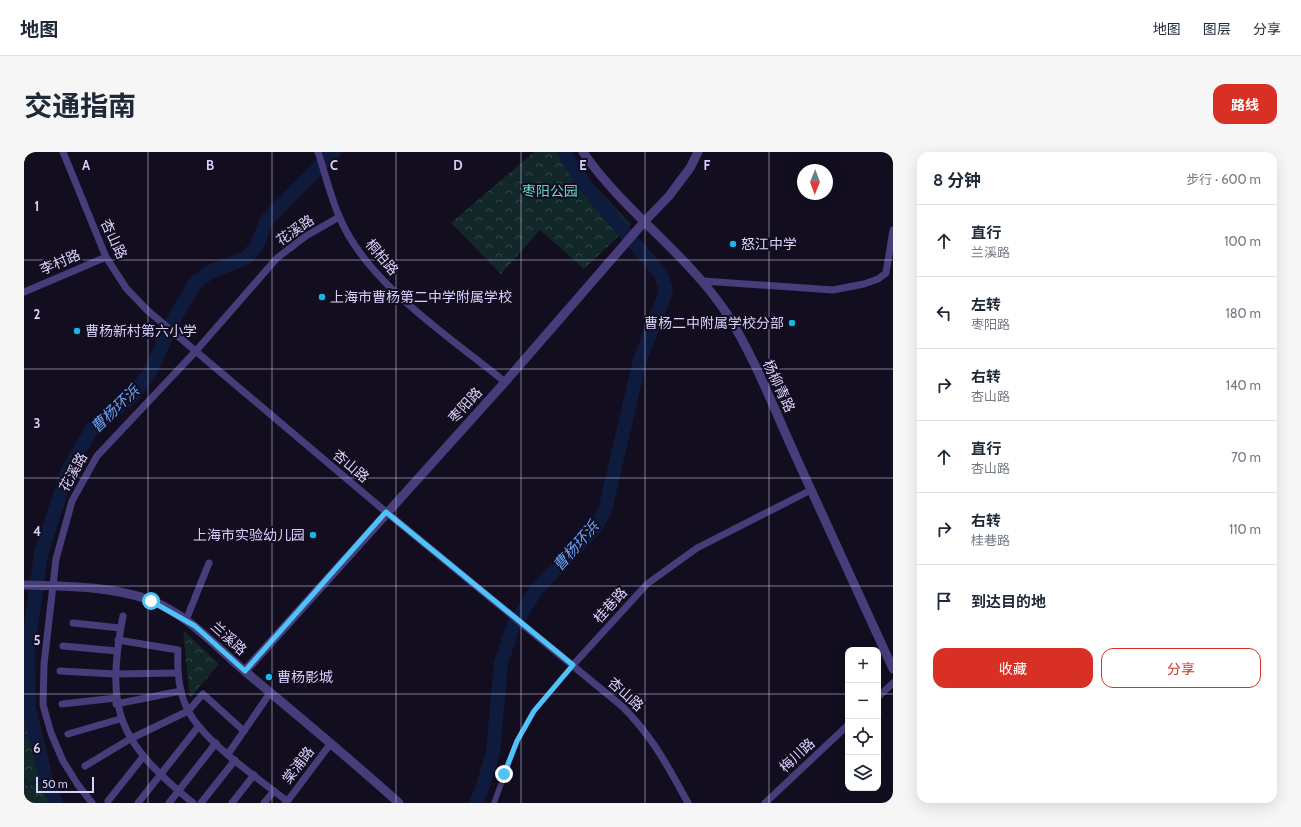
<!DOCTYPE html>
<html lang="zh">
<meta charset="utf-8">
<style>
body{margin:0;font-family:Cabin,"Noto Sans SC",sans-serif;background:#f6f6f7;color:#1f2937}
.controls{position:absolute;right:12px;bottom:12px;display:grid;overflow:hidden;border-radius:8px;box-shadow:0 4px 16px #0002}
.controls button{width:36px;height:36px;display:grid;place-items:center;padding:0;border:0;border-bottom:1px solid #e0e1e3;background:#fff;color:#1f2937;font:20px sans-serif}
.compass{position:absolute;left:773px;top:12px;width:36px;height:36px;border-radius:50%;background:#fff;box-shadow:0 4px 16px #0002;rotate:181deg}
.scale{position:absolute;left:12px;bottom:10px;width:58px;box-sizing:border-box;padding-left:4px;border:2px solid #d9d0fb;border-top:0;font-size:11px;line-height:14px;white-space:nowrap;color:#d9d0fb;-webkit-text-stroke:3px #130e1f;paint-order:stroke}
.stop{position:absolute;width:12px;height:12px;margin:-9px;border:3px solid #4fc3f7;border-radius:50%;background:#fff}
.stop.end{background:#4fc3f7;border-color:#fff;box-shadow:0 1px 4px #0008}
.list{margin:0;padding:0;list-style:none}
h2{display:flex;justify-content:space-between;align-items:center;height:52px;margin:0;padding:0 16px;font-size:17px}
h2 small{font-size:13px;font-weight:400;color:#747a83}
.list li{display:grid;grid-template-columns:26px 1fr auto;gap:12px;align-items:center;box-sizing:border-box;height:72px;padding:0 16px;border-top:1px solid #e0e1e3}
.list b{display:block;font-size:15px;white-space:nowrap}
.list p{margin:0;font-size:13px;white-space:nowrap;color:#747a83}
.list em{font-size:13px;font-style:normal;color:#747a83}
.actions{display:flex;gap:8px;padding:12px 16px}
.actions a{flex:1;padding:9px 0;border:1px solid #d93025;border-radius:12px;text-align:center;font-size:14px;color:#d93025}
.actions .main{background:#d93025;color:#fff}
.icon{flex:none;width:22px;height:22px;fill:none;stroke:currentColor;stroke-width:2;stroke-linecap:round;stroke-linejoin:round}
.map{position:relative;flex:none;width:869px;height:651px;overflow:hidden;border-radius:12px}
header{display:flex;align-items:center;gap:24px;box-sizing:border-box;height:56px;padding:0 20px;background:#fff;border-bottom:1px solid #e0e1e3}
header strong{font-size:19px}
nav{display:flex;gap:22px;margin-inline-start:auto;font-size:14px}
.intro{display:flex;align-items:center;justify-content:space-between;box-sizing:border-box;height:96px;padding:0 24px}
h1{margin:0;font-size:28px}
.button{padding:10px 18px;border-radius:12px;background:#d93025;color:#fff;font-size:14px;font-weight:700}
main{display:flex;gap:24px;padding:0 24px}
aside{flex:1;background:#fff;border-radius:12px;box-shadow:0 4px 16px #0002}
.map>svg:first-child{display:block}
.forest{fill:url(#forest-crowns)}
.lines{fill:none;stroke-linecap:round;stroke-linejoin:round}
.stream{stroke:#0f1b3d;stroke-width:2.5}
.river{stroke:#0f1b3d;stroke-width:14}
.pedestrian{stroke:#463d7a;stroke-width:5.5}
.minor{stroke:#463d7a;stroke-width:7}
.tertiary{stroke:#463d7a;stroke-width:9}
.route{stroke:#4fc3f7;stroke-width:5}
.grid{fill:none;stroke:#d9d0fb;stroke-width:1;stroke-opacity:0.55}
.poi-dot{fill:#12b9e5;stroke:#130e1f;stroke-width:1.5}
.labels{text-anchor:middle;dominant-baseline:central;stroke-width:4;stroke-linejoin:round;paint-order:stroke}
.park-label{font-size:14px;fill:#62d5c4;stroke:#130e1f}
.street-label{font-size:14px;fill:#d9d0fb;stroke:#130e1f}
.poi-label{font-size:14px;fill:#d9d0fb;stroke:#130e1f;text-anchor:start}
.water-label{font-size:15px;font-style:italic;fill:#66a3f3;stroke:#130e1f}
.grid-label{font-size:13px;text-anchor:middle;font-weight:bold;fill:#d9d0fb;stroke:#130e1f;stroke-width:4;stroke-linejoin:round;paint-order:stroke}
</style>
<header>
<strong>地图</strong>
<nav><a>地图</a><a>图层</a><a>分享</a></nav>
</header>
<div class="intro"><h1>交通指南</h1><a class="button">路线</a></div>
<main>
<div class="map">
<svg width="869" height="651" viewBox="0 0 869 651">
<defs>
<pattern id="forest-crowns" width="20" height="18" patternUnits="userSpaceOnUse"><rect width="20" height="18" fill="#122728"/><path d="M2 6a3 3 0 1 1 6 0M12 15a3 3 0 1 1 6 0" fill="none" stroke="#344548"/></pattern>
</defs>
<rect width="100%" height="100%" fill="#130e1f"/>
<g class="forest">
<polygon points="510,0 547,0 569,32 607,72 560,117 516,78 477,122 427,71"/>
<polygon points="159,478 195,512 166,546"/>
<polygon points="0,562 26,646 28,651 0,651"/>
</g>
<g class="lines">
<g class="stream">
<polyline points="0,584 11,582"/>
<polyline points="0,628 4,633 22,627"/>
</g>
<g class="river">
<polyline points="540,0 560,32 601,81"/>
<polyline points="32,651 22,627 5,556 4,496 17,402 44,318 68,277 109,243 126,220 150,167 171,131 186,120 222,106 232,95 243,68 310,0"/>
<polyline points="452,651 457,640 469,601 477,511 489,475 512,438 572,375 581,358 616,208 642,139 637,122 610,91"/>
</g>
<polyline class="pedestrian" points="470,651 493,589 510,559 549,513"/>
<g class="minor">
<path d="M39,0L82,105L102,136L123,158L362,360L599,555C630,587 643,613 664,651"/>
<path d="M294,0C301,21 306,43 315,64C342,131 426,185 481,230"/>
<polyline points="679,129 809,138 840,132 854,127 862,121 869,78"/>
<polyline points="0,140 82,105"/>
<path d="M99,464C81,560 94,589 169,651"/>
<polyline points="162,468 185,411"/>
<polyline points="49,471 96,476"/>
<path d="M94,488L154,498C153,519 154,540 164,558C178,588 236,628 263,649"/>
<polyline points="39,494 93,499"/>
<polyline points="549,513 623,432 673,396 787,338"/>
<polyline points="36,519 91,522 154,521"/>
<polyline points="854,545 869,531"/>
<polyline points="38,552 92,546"/>
<polyline points="92,552 157,539"/>
<polyline points="44,582 96,567"/>
<polyline points="204,602 246,541"/>
<polyline points="61,614 106,587 164,559 179,542 220,579"/>
<polyline points="84,649 119,605"/>
<polyline points="68,651 54,633 39,609 27,581 19,553 20,512 32,407 48,349 73,304 171,200 253,106 282,84 315,65"/>
<polyline points="114,651 174,575"/>
<polyline points="145,651 192,591"/>
<polyline points="177,651 211,608"/>
<polyline points="208,651 230,623"/>
<polyline points="240,651 250,639"/>
<polyline points="262,651 307,591"/>
<polyline points="741,651 824,573"/>
</g>
<g class="tertiary">
<path d="M559,0C600,60 663,101 703,162C731,206 750,257 772,305C804,376 837,446 869,517"/>
<path d="M0,433C42,434 86,434 126,448C165,463 192,495 223,521C274,564 325,606 375,651"/>
<polyline points="221,519 481,230 620,70 645,44 666,16 674,0"/>
</g>
</g>
<g class="lines">
<polyline class="route" points="127,449 171,474 221,519 362,360 549,513 510,559 493,589 480,622"/>
</g>
<path class="grid" d="M124,0V651M248,0V651M372,0V651M497,0V651M621,0V651M745,0V651M0,108H869M0,217H869M0,326H869M0,434H869M0,542H824M854,542H869"/>
<g class="poi-dot">
<circle cx="709" cy="92" r="4"/>
<circle cx="298" cy="145" r="4"/>
<circle cx="768" cy="171" r="4"/>
<circle cx="53" cy="179" r="4"/>
<circle cx="289" cy="383" r="4"/>
<circle cx="245" cy="525" r="4"/>
</g>
<g class="labels">
<g class="park-label">
<text x="526" y="39">枣阳公园</text>
</g>
<g class="street-label">
<text transform="translate(271 78) rotate(-34)">花溪路</text>
<text transform="translate(90 87) rotate(65)">杏山路</text>
<text transform="translate(358 105) rotate(50)">桐柏路</text>
<text transform="translate(36 110) rotate(-23)">李村路</text>
<text transform="translate(755 234) rotate(65)">杨柳青路</text>
<text transform="translate(441 253) rotate(-48)">枣阳路</text>
<text transform="translate(327 314) rotate(40)">杏山路</text>
<text transform="translate(49 320) rotate(-61)">花溪路</text>
<text transform="translate(586 453) rotate(-48)">桂巷路</text>
<text transform="translate(205 486) rotate(42)">兰溪路</text>
<text transform="translate(602 542) rotate(42)">杏山路</text>
<text transform="translate(773 603) rotate(-43)">梅川路</text>
<text transform="translate(274 613) rotate(-53)">棠浦路</text>
</g>
<g class="poi-label">
<text x="717" y="92">怒江中学</text>
<text x="306" y="145">上海市曹杨第二中学附属学校</text>
<text x="760" y="171" text-anchor="end">曹杨二中附属学校分部</text>
<text x="61" y="179">曹杨新村第六小学</text>
<text x="281" y="383" text-anchor="end">上海市实验幼儿园</text>
<text x="253" y="525">曹杨影城</text>
</g>
<g class="water-label">
<text transform="translate(91 257) rotate(-44)">曹杨环浜</text>
<text transform="translate(552 394) rotate(-49)">曹杨环浜</text>
</g>
</g>
<g class="grid-label">
<text x="62" y="18">A</text>
<text x="186" y="18">B</text>
<text x="310" y="18">C</text>
<text x="434" y="18">D</text>
<text x="559" y="18">E</text>
<text x="683" y="18">F</text>
<text x="13" y="59">1</text>
<text x="13" y="167">2</text>
<text x="13" y="276">3</text>
<text x="13" y="384">4</text>
<text x="13" y="493">5</text>
<text x="13" y="601">6</text>
</g>
</svg>
<div class="controls">
<button>+</button>
<button>−</button>
<button><svg class="icon" aria-label="locate" viewBox="0 0 24 24"><circle cx="12" cy="12" r="6"/><path d="M12 2v4M12 18v4M2 12h4M18 12h4"/></svg></button>
<button><svg class="icon" aria-label="layers" viewBox="0 0 24 24"><path d="M12 4l9 5-9 5-9-5zM3 14l9 5 9-5"/></svg></button>
</div>
<svg class="compass" viewBox="-18 -18 36 36"><path d="M0-13l5 13h-10z" fill="#e53935"/><path d="M0 13l5-13h-10z" fill="#747a83"/></svg>
<div class="scale">50 m</div>
<div class="stop" style="left:127px;top:449px"></div>
<div class="stop end" style="left:480px;top:622px"></div>
</div>
<aside>
<h2>8 分钟<small>步行 · 600 m</small></h2>
<ul class="list">
<li><svg class="icon" aria-label="ahead" viewBox="0 0 24 24"><path d="M12 20V5M6 11l6-6 6 6"/></svg><div><b>直行</b><p>兰溪路</p></div><em>100 m</em></li>
<li><svg class="icon" aria-label="left" viewBox="0 0 24 24"><path d="M17 20v-9H6M10 6l-5 5 5 5"/></svg><div><b>左转</b><p>枣阳路</p></div><em>180 m</em></li>
<li><svg class="icon" aria-label="right" viewBox="0 0 24 24"><path d="M7 20v-9h11M14 6l5 5-5 5"/></svg><div><b>右转</b><p>杏山路</p></div><em>140 m</em></li>
<li><svg class="icon" aria-label="ahead" viewBox="0 0 24 24"><path d="M12 20V5M6 11l6-6 6 6"/></svg><div><b>直行</b><p>杏山路</p></div><em>70 m</em></li>
<li><svg class="icon" aria-label="right" viewBox="0 0 24 24"><path d="M7 20v-9h11M14 6l5 5-5 5"/></svg><div><b>右转</b><p>桂巷路</p></div><em>110 m</em></li>
<li><svg class="icon" aria-label="arrive" viewBox="0 0 24 24"><path d="M6 21V4h12l-3 4 3 4H6"/></svg><div><b>到达目的地</b></div></li>
</ul>
<div class="actions"><a class="main">收藏</a><a>分享</a></div>
</aside>
</main>
